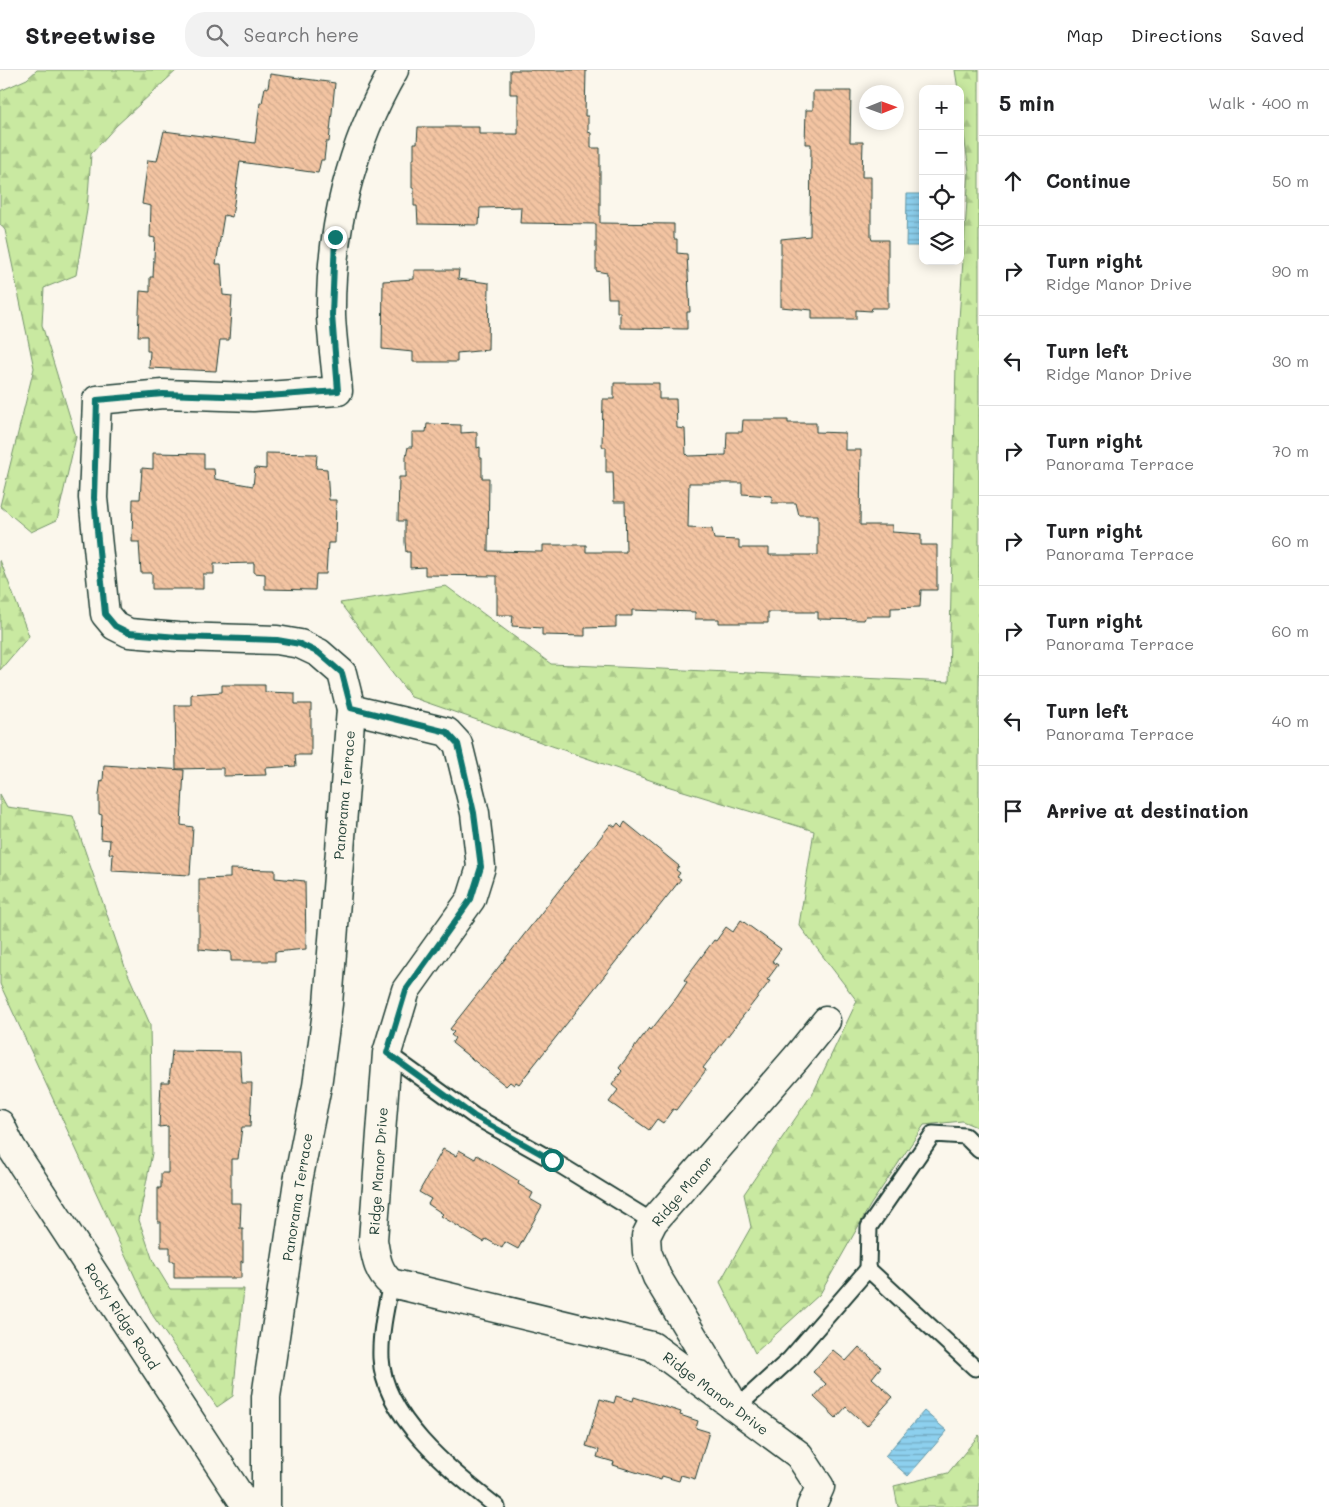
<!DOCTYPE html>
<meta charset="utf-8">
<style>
body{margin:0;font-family:Mali,sans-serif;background:#f2f2f2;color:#202124}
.controls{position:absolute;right:15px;top:15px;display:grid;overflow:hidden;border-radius:10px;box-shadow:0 2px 12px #0003}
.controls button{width:45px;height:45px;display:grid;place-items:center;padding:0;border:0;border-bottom:1px solid #e0e0e0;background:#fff;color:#202124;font:25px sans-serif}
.compass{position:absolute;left:859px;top:15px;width:45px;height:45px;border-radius:50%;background:#fff;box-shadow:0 2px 12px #0003;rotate:89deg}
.stop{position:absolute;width:15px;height:15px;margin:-11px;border:4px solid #0f766e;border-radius:50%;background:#fff}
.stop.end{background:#0f766e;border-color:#fff;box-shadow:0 1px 5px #0008}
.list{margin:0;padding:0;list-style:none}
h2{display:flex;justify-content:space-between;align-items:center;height:65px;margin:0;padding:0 20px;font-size:21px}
h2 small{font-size:16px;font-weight:400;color:#757577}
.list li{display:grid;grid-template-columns:32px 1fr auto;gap:15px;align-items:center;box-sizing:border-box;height:90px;padding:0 20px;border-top:1px solid #e0e0e0}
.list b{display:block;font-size:19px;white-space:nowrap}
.list p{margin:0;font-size:16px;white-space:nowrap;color:#757577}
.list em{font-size:16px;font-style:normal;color:#757577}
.icon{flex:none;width:28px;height:28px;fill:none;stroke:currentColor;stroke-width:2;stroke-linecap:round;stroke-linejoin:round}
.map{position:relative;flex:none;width:979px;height:1437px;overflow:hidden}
header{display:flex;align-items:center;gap:30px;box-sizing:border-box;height:70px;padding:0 25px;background:#fff;border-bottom:1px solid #e0e0e0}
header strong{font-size:24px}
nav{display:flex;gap:28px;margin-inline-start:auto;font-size:18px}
.search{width:350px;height:45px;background:#f2f2f2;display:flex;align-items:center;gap:12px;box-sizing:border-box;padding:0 18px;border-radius:20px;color:#757577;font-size:19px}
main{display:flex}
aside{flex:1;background:#fff}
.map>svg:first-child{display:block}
.forest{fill:url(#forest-firs);stroke:#74936a}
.water{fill:url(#water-rules);stroke:#6195a4}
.building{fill:url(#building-back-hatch);stroke:#1f3d34;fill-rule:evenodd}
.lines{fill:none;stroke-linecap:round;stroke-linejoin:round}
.lane-casing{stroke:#1f3d34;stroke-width:19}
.street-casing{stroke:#1f3d34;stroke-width:31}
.secondary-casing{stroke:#1f3d34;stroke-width:31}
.lane{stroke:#fbf7ec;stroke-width:15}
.street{stroke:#fbf7ec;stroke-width:28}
.secondary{stroke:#fbf7ec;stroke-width:28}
.route{stroke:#0f766e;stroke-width:6}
.labels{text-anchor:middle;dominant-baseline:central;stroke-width:5;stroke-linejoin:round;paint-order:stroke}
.street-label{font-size:14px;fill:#1f3d34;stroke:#fbf7ec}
</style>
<header>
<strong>Streetwise</strong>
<div class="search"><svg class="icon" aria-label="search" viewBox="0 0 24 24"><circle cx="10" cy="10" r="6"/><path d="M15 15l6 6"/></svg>Search here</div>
<nav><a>Map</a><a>Directions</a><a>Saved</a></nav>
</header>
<main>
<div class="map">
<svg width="979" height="1437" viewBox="0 0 979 1437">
<defs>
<pattern id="forest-firs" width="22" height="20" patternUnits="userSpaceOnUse" patternTransform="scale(1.25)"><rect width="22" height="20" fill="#c9e9a1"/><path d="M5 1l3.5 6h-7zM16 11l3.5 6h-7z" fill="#acc98b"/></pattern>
<pattern id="water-rules" width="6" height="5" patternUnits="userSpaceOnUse" patternTransform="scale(1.25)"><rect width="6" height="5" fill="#8dd0ee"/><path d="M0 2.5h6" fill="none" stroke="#73aac2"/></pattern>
<pattern id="building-back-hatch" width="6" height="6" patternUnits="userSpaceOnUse" patternTransform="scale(1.25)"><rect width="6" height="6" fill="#f3c4a2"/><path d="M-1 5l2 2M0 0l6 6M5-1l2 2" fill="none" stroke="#d0a98c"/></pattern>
</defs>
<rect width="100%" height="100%" fill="#fbf7ec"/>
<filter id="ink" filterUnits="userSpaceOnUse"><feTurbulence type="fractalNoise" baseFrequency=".02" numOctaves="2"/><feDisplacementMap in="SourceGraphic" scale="10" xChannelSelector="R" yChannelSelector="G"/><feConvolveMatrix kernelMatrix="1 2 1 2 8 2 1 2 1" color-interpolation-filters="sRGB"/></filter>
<g filter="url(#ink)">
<g class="forest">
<polygon points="37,0 177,0 116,56 91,84 87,140 76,205 44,218 42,255 76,367 57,450 31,462 0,436 34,298 5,160 0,154 0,21 27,9"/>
<polygon points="955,0 979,0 979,1058 962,1051 924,1055 871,1134 820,1224 755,1283 720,1212 751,1157 744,1124 814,1021 857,931 799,855 814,761 667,716 411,627 340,533 446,516 551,594 949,612 956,294 969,101 960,36 960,19 958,19"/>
<polygon points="0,490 29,566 0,600"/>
<polygon points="0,724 7,737 73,746 125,897 150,954 152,1083 139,1150 153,1191 170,1219 244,1219 233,1326 217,1337 153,1246 0,914"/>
<polygon points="979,1365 979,1437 898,1437 894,1416 948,1403"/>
</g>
<g class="water">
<polygon points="907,124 923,124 923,176 906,176"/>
<polygon points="924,1341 947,1361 908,1406 885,1386"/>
</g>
<g class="building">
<polygon points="510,0 586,0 585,46 588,46 588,62 591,63 591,78 600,78 600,153 674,154 674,169 677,169 677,183 687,184 690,242 687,242 687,259 620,258 620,242 617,242 617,228 608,228 607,203 596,201 596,154 520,153 521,137 480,138 479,155 418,154 417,136 414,136 414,118 412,118 412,89 414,89 414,73 417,73 418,57 479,57 479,64 518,64 518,24 510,24"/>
<polygon points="270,4 335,13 329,72 326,72 324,90 321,90 318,103 240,92 232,147 224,145 216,194 221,194 223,225 232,226 229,270 220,270 216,301 149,298 150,281 147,281 147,266 138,266 140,221 150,222 150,207 153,207 155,168 150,167 151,136 142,134 148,90 157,91 164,61 255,73 260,33 262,33 265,17 268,18"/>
<polygon points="813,21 851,21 850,72 863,72 862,107 871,107 871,167 872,170 888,170 888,238 872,238 871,241 856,240 856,249 812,249 812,240 781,237 781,169 810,166 811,74 805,74 806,40 813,40"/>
<polygon points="414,200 459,200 458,209 489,213 488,280 457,283 457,292 413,292 413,282 382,279 383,211 414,209"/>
<path d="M614,313H659V329H676L677,358L685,359L686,384L688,386L726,385L727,362H742L743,350H788V353H816V362L845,363V380H861L860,455H892V462L921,464V475H937V520H921L920,537L891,538V546H866L864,550L818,549V542H768V553H719V549H695V542L632,540V546H616V557L585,558V566L542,565V558L512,556L513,545H497V506L425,505V497L410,498V482H406L405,472V451H398L399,407H406V387L408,377H412V362H426L427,354L461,355V363L477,362V378L480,377V388H482V408H489L488,481L543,482V475H586V482H626L625,432H614L613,402H606V377H603L602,375L603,329H614ZM689,413H742V424L772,426V433H796L799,445H818V485H769V478H739V470L714,469L712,459L688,458Z"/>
<polygon points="153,383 204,384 204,399 214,399 215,409 253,416 255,398 266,399 266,383 317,384 316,398 327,399 329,430 336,430 335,473 328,473 326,504 316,504 315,520 265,519 265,504 254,503 254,493 214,494 214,504 203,504 203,519 152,519 152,503 141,503 139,472 132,472 133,429 140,429 142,398 153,399"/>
<polygon points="222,615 265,615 265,622 295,623 295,634 311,634 311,685 295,685 296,696 265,698 266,705 223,706 223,698 176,699 175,635 191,635 191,624 222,622"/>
<polygon points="104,695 184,700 181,755 193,757 190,805 112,801 113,784 109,784 110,770 101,769 102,745 99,744 99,725 101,710 103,711"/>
<polygon points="625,752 679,796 676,800 680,803 677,807 681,809 519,1014 516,1012 514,1015 510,1012 506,1016 452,973 455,968 451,965 454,962 450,959 611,754 615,757 618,753 622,757"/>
<polygon points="230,799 275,800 275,808 305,811 306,879 275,882 275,891 231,891 231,882 199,879 199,809 230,808"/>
<polygon points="741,850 781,879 772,891 778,895 767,910 770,911 703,998 706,1000 676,1040 673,1039 663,1053 657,1049 649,1060 609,1032 618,1020 612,1015 622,1001 619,998 649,958 651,960 677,927 687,912 684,910 714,870 716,871 726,857 733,862"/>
<polygon points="172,981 240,982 242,1013 252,1013 250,1057 242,1057 238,1089 231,1089 231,1133 241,1133 240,1159 243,1159 243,1192 241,1191 241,1208 174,1208 174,1191 170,1191 170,1177 161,1177 161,1152 158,1152 158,1118 161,1118 161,1103 168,1103 168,1056 159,1057 161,1012 169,1012"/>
<polygon points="443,1079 456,1086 459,1080 475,1089 477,1085 519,1111 518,1114 533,1123 530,1129 542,1136 518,1179 505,1172 502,1178 486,1169 484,1172 441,1146 443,1144 428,1134 431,1129 419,1122"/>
<polygon points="859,1277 881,1297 872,1308 893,1327 867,1356 846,1337 836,1348 814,1327 826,1314 813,1302 833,1280 846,1291"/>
<polygon points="616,1326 633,1331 634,1327 681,1342 680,1345 698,1351 696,1358 709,1362 695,1409 681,1405 679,1411 662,1406 661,1410 613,1395 614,1392 597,1387 599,1380 586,1376 600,1329 614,1333"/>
</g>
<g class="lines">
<defs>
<g id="lane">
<polyline points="387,983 474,1046 552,1090 653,1152"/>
<polyline points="868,1199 869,1157 933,1064 965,1066 979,1080"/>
<path d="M391,1213C386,1237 380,1263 381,1288C384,1349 453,1402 497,1437"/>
<polyline points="736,1338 790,1289 868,1199 975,1298"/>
</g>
<g id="street">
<path d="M351,639L447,662L458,674L475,743L481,797L471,829L406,920L387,983L373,1170C376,1187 377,1201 391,1213L652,1276L799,1385L820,1417L811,1437"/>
<polyline points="729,1326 657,1207 647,1182 646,1166 653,1152 797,987 826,951"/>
<path d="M266,1437V1327L298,1111L317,1016L328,934L351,639L342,603L319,583L300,574L277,570L178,567L129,563L115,556L105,544L93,428L97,330L163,324L253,327L338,321C336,296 332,270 331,245C330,160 351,74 394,0"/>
</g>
<polyline id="secondary" points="0,1054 11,1077 247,1437"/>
</defs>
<use href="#lane" class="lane-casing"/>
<use href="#street" class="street-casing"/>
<use href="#secondary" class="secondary-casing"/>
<use href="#lane" class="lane"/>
<use href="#street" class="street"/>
<use href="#secondary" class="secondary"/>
</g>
</g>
<g class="lines" filter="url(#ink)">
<polyline class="route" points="335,167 332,245 338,321 253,327 163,324 97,330 94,428 105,544 115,556 129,563 178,567 277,570 300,574 319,583 342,603 351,638 447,662 458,674 474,743 481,797 471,829 406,920 387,983 474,1046 552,1090"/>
</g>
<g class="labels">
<g class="street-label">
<text transform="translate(344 725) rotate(-85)">Panorama Terrace</text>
<text transform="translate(378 1101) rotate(-86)">Ridge Manor Drive</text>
<text transform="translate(682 1121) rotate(-50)">Ridge Manor</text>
<text transform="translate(297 1127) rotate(-81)">Panorama Terrace</text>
<text transform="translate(122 1246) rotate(57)">Rocky Ridge Road</text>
<text transform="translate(716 1323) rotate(37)">Ridge Manor Drive</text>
</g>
</g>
</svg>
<div class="controls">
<button>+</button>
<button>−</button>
<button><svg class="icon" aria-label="locate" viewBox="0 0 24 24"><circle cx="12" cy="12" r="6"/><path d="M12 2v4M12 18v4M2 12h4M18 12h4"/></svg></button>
<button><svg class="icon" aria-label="layers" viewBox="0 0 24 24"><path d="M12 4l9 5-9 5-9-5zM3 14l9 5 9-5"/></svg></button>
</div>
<svg class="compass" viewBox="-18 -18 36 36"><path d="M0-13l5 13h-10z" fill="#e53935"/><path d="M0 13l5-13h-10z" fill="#757577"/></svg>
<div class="stop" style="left:552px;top:1090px"></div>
<div class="stop end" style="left:335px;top:167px"></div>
</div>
<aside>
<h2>5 min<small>Walk · 400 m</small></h2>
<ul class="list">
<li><svg class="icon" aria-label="ahead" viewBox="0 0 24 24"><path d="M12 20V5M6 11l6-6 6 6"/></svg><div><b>Continue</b></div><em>50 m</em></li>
<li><svg class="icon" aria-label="right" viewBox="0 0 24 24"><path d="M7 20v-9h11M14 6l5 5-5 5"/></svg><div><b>Turn right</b><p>Ridge Manor Drive</p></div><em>90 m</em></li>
<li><svg class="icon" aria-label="left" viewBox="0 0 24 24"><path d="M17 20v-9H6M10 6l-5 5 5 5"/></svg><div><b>Turn left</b><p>Ridge Manor Drive</p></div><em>30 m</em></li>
<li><svg class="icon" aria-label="right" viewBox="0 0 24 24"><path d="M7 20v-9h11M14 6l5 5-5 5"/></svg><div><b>Turn right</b><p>Panorama Terrace</p></div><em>70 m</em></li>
<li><svg class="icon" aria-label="right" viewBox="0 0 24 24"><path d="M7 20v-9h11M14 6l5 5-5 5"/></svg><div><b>Turn right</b><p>Panorama Terrace</p></div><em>60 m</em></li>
<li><svg class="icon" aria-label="right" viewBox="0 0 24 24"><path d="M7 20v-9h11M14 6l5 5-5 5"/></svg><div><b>Turn right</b><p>Panorama Terrace</p></div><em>60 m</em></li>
<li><svg class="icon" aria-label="left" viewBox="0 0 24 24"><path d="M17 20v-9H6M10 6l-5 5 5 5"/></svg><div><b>Turn left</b><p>Panorama Terrace</p></div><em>40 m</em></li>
<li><svg class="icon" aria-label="arrive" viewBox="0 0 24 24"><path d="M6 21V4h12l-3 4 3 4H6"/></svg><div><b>Arrive at destination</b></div></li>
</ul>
</aside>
</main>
